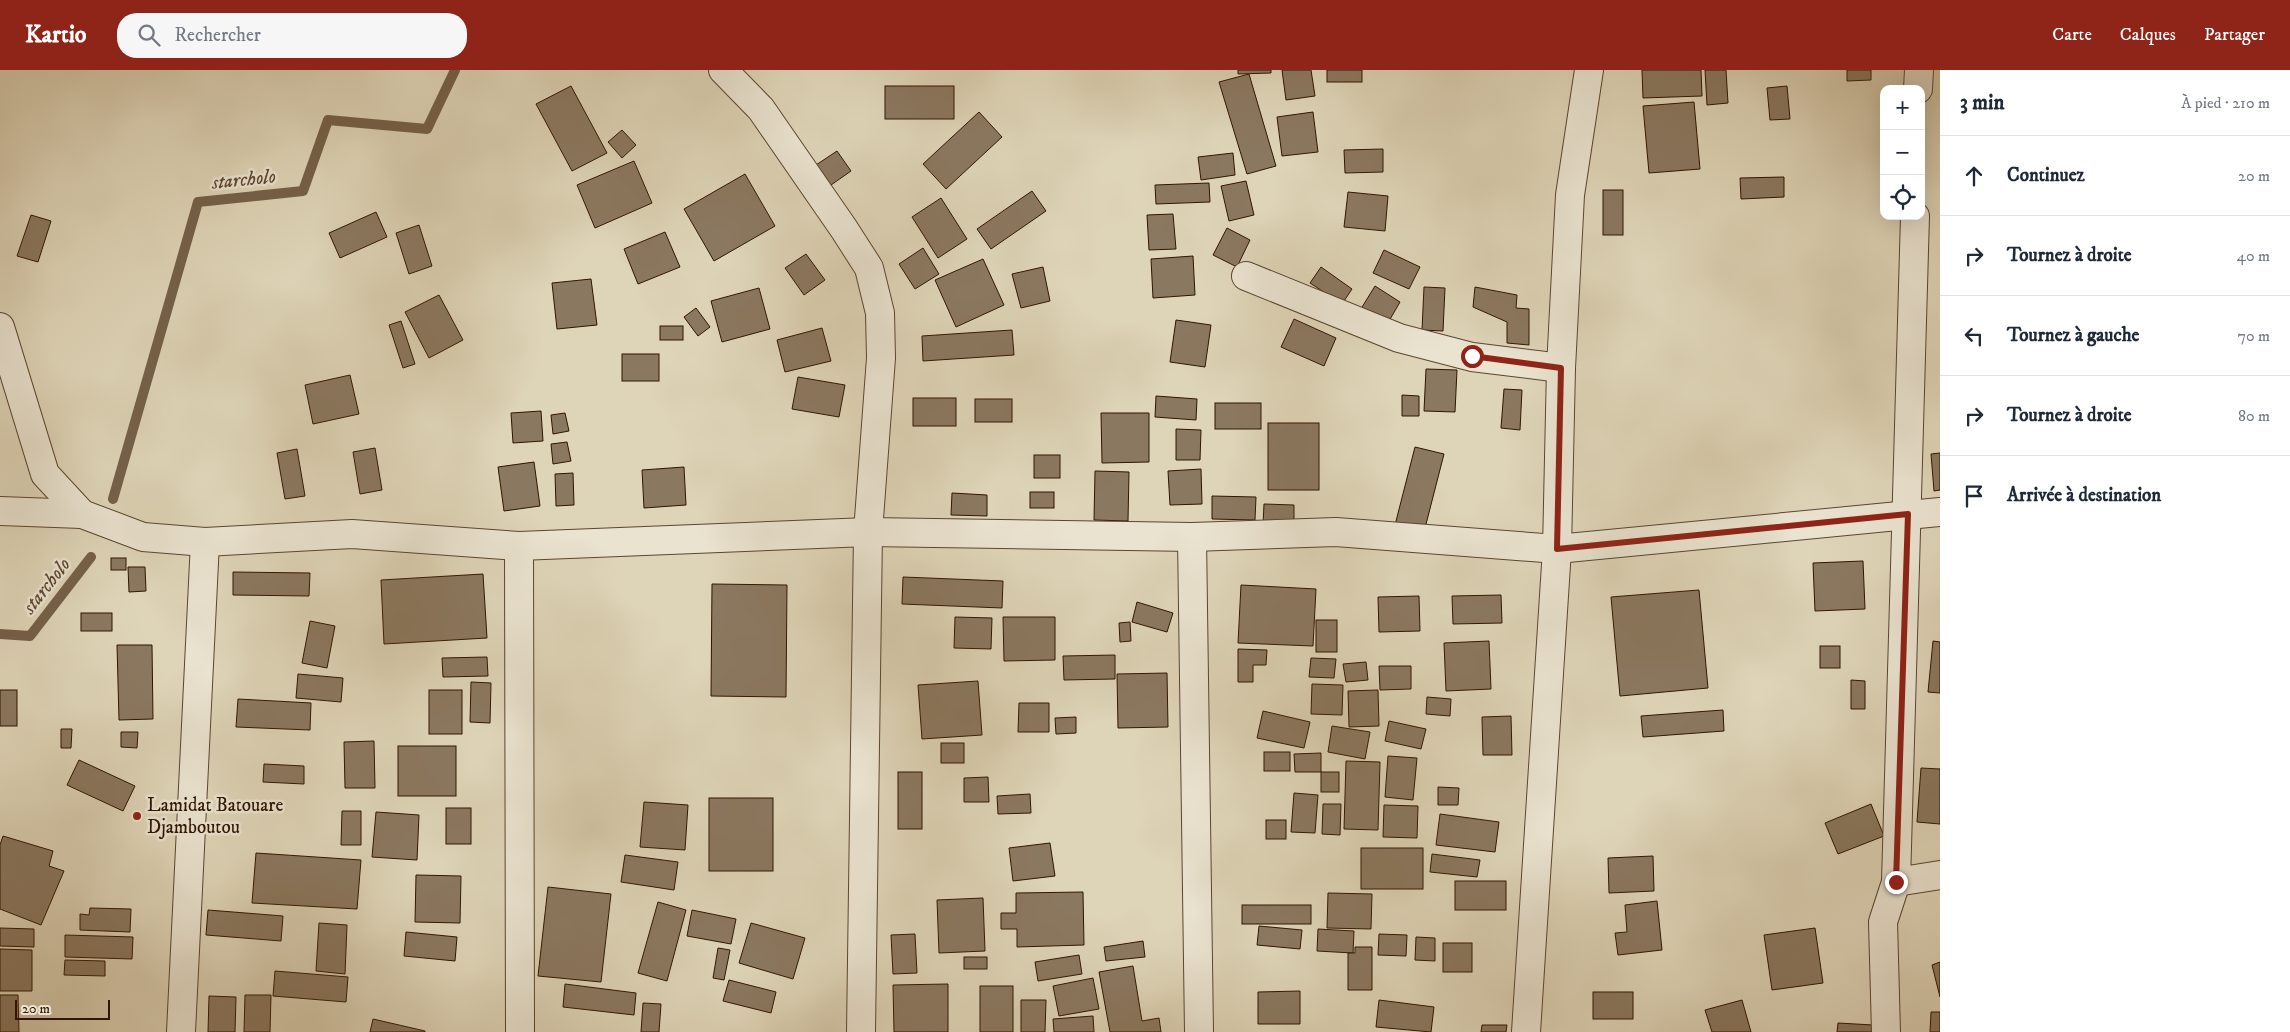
<!DOCTYPE html>
<html lang="fr">
<meta charset="utf-8">
<style>
body{margin:0;font-family:"IM FELL DW Pica",serif;background:#f6f6f7;color:#1f2937}
.controls{position:absolute;right:15px;top:15px;display:grid;overflow:hidden;border-radius:10px;box-shadow:0 5px 20px #0002}
.controls button{width:45px;height:45px;display:grid;place-items:center;padding:0;border:0;border-bottom:1px solid #e0e1e3;background:#fff;color:#1f2937;font:25px sans-serif}
.scale{position:absolute;left:15px;bottom:12px;width:95px;box-sizing:border-box;padding-left:5px;border:2px solid #311502;border-top:0;font-size:14px;line-height:18px;white-space:nowrap;color:#311502;-webkit-text-stroke:4px #eae3d0;paint-order:stroke}
.stop{position:absolute;width:15px;height:15px;margin:-11px;border:4px solid #8f2418;border-radius:50%;background:#fff}
.stop.end{background:#8f2418;border-color:#fff;box-shadow:0 1px 5px #0008}
.list{margin:0;padding:0;list-style:none}
h2{display:flex;justify-content:space-between;align-items:center;height:65px;margin:0;padding:0 20px;font-size:21px}
h2 small{font-size:16px;font-weight:400;color:#747a83}
.list li{display:grid;grid-template-columns:32px 1fr auto;gap:15px;align-items:center;box-sizing:border-box;height:80px;padding:0 20px;border-top:1px solid #e0e1e3}
.list b{display:block;font-size:19px;white-space:nowrap}
.list em{font-size:16px;font-style:normal;color:#747a83}
.icon{flex:none;width:28px;height:28px;fill:none;stroke:currentColor;stroke-width:2;stroke-linecap:round;stroke-linejoin:round}
.map{position:relative;flex:none;width:1940px;height:962px;overflow:hidden}
header{display:flex;align-items:center;gap:30px;box-sizing:border-box;height:70px;padding:0 25px;background:#8f2418;color:#fff}
header strong{font-size:24px}
nav{display:flex;gap:28px;margin-inline-start:auto;font-size:18px}
.search{width:350px;height:45px;background:#f6f6f7;display:flex;align-items:center;gap:12px;box-sizing:border-box;padding:0 18px;border-radius:20px;color:#747a83;font-size:19px}
main{display:flex}
aside{flex:1;background:#fff}
.map>svg:first-child{display:block}
.lines{fill:none;stroke-linecap:round;stroke-linejoin:round}
.stream{stroke:#756149;stroke-width:10}
.building{fill:#8b7860;stroke:#311502}
.minor-casing{stroke:#5c452f;stroke-width:30}
.minor{stroke:#eae3d0;stroke-width:28}
.route{stroke:#8f2418;stroke-width:6}
.poi-dot{fill:#8f2418;stroke:#eae3d0;stroke-width:2}
.labels{text-anchor:middle;dominant-baseline:central;stroke-width:5;stroke-linejoin:round;paint-order:stroke}
.poi-label{font-size:19px;fill:#311502;stroke:#eae3d0;text-anchor:start}
.water-label{font-size:20px;font-style:italic;fill:#5f4732;stroke:#eae3d0}
</style>
<header>
<strong>Kartio</strong>
<div class="search"><svg class="icon" aria-label="search" viewBox="0 0 24 24"><circle cx="10" cy="10" r="6"/><path d="M15 15l6 6"/></svg>Rechercher</div>
<nav><a>Carte</a><a>Calques</a><a>Partager</a></nav>
</header>
<main>
<div class="map">
<svg width="1940" height="962" viewBox="0 0 1940 962">
<rect width="100%" height="100%" fill="#ded4b7"/>
<filter id="stains"><feTurbulence type="fractalNoise" baseFrequency=".004" numOctaves="4"/><feColorMatrix values="0 0 0 0 .2 0 0 0 0 .09 0 0 0 0 .02 0 0 0 .5 -.17"/></filter>
<radialGradient id="worn" r=".72"><stop offset=".6" stop-color="#630" stop-opacity="0"/><stop offset="1" stop-color="#630" stop-opacity=".3"/></radialGradient>
<g class="lines">
<g class="stream">
<polyline points="113,429 198,132 303,121 328,50 427,59 455,0"/>
<polyline points="0,564 30,566 91,487"/>
</g>
</g>
<g class="building">
<polygon points="1238,0 1271,0 1271,3 1238,4"/>
<polygon points="1282,0 1311,0 1315,26 1286,30"/>
<rect x="1327" y="0" width="35" height="12"/>
<polygon points="1642,0 1701,0 1702,26 1643,28"/>
<polygon points="1705,0 1726,0 1728,33 1707,35"/>
<polygon points="1847,0 1871,0 1871,10 1847,11"/>
<polygon points="1249,4 1276,96 1247,104 1219,12"/>
<polygon points="571,16 607,83 572,101 536,34"/>
<rect x="885" y="16" width="69" height="33"/>
<polygon points="1787,16 1790,49 1770,50 1767,18"/>
<polygon points="1694,32 1700,99 1649,103 1643,36"/>
<polygon points="979,42 1002,67 946,119 923,94"/>
<polygon points="1313,42 1318,82 1282,86 1277,47"/>
<polygon points="622,60 636,75 622,88 608,72"/>
<polygon points="1383,79 1383,102 1345,103 1344,80"/>
<polygon points="837,81 851,101 831,115 816,95"/>
<polygon points="1233,83 1235,105 1201,110 1198,87"/>
<polygon points="634,91 652,133 595,158 577,115"/>
<polygon points="745,104 775,156 714,191 684,139"/>
<polygon points="1784,107 1784,127 1741,129 1740,108"/>
<polygon points="1246,111 1254,145 1229,151 1221,116"/>
<polygon points="1209,113 1210,132 1156,134 1155,115"/>
<rect x="1603" y="120" width="20" height="45"/>
<polygon points="1032,121 1046,141 991,179 977,159"/>
<polygon points="1348,122 1388,126 1385,161 1344,157"/>
<polygon points="941,128 967,169 938,188 912,147"/>
<polygon points="376,142 387,167 340,188 329,163"/>
<polygon points="1173,144 1176,179 1149,180 1147,145"/>
<polygon points="31,145 51,151 38,192 17,186"/>
<polygon points="419,155 432,196 409,204 396,163"/>
<polygon points="1227,158 1250,170 1237,197 1213,185"/>
<polygon points="665,162 680,197 638,214 624,179"/>
<polygon points="923,178 939,204 915,219 899,194"/>
<polygon points="1384,180 1420,197 1409,219 1373,203"/>
<polygon points="806,184 825,210 804,225 785,198"/>
<polygon points="1193,186 1195,225 1153,228 1151,189"/>
<polygon points="983,189 1004,235 956,257 935,210"/>
<polygon points="1043,197 1050,231 1021,238 1012,204"/>
<polygon points="1321,197 1352,219 1342,234 1310,213"/>
<polygon points="591,209 597,255 557,259 552,213"/>
<polygon points="1375,216 1400,232 1385,258 1359,242"/>
<polygon points="1424,217 1445,218 1443,261 1422,260"/>
<polygon points="1475,217 1517,225 1516,238 1529,239 1529,275 1507,273 1507,252 1473,237"/>
<polygon points="759,218 770,259 722,272 711,231"/>
<polygon points="439,225 463,270 429,288 405,242"/>
<polygon points="696,238 710,257 698,266 684,247"/>
<polygon points="1294,249 1336,268 1324,296 1281,277"/>
<polygon points="1176,250 1211,255 1205,297 1170,292"/>
<polygon points="401,251 415,294 403,298 389,255"/>
<rect x="660" y="256" width="23" height="14"/>
<polygon points="822,258 831,291 785,302 777,270"/>
<polygon points="1012,260 1014,285 923,291 922,266"/>
<rect x="622" y="284" width="37" height="27"/>
<polygon points="1426,299 1457,300 1455,342 1424,341"/>
<polygon points="350,305 359,344 313,354 305,315"/>
<polygon points="798,307 845,315 839,347 792,339"/>
<polygon points="1504,319 1522,320 1520,360 1501,358"/>
<polygon points="1402,325 1419,326 1419,346 1402,346"/>
<polygon points="1156,326 1197,329 1196,350 1155,347"/>
<rect x="913" y="328" width="43" height="28"/>
<rect x="975" y="329" width="37" height="23"/>
<rect x="1215" y="333" width="46" height="26"/>
<polygon points="541,341 543,371 513,373 511,343"/>
<polygon points="565,343 569,361 553,364 551,345"/>
<polygon points="1101,343 1149,343 1149,392 1102,393"/>
<rect x="1268" y="353" width="51" height="67"/>
<polygon points="1176,359 1201,360 1200,390 1176,390"/>
<polygon points="567,372 571,391 553,394 551,374"/>
<polygon points="1415,377 1444,384 1424,462 1395,455"/>
<polygon points="375,378 382,420 360,424 353,382"/>
<polygon points="297,379 305,426 285,429 277,383"/>
<polygon points="1940,383 1940,420 1934,421 1931,384"/>
<rect x="1034" y="385" width="26" height="23"/>
<polygon points="534,392 540,436 504,441 498,397"/>
<polygon points="684,397 686,435 644,438 642,400"/>
<polygon points="1201,399 1202,434 1170,435 1168,401"/>
<polygon points="1095,401 1129,402 1128,451 1094,450"/>
<polygon points="573,403 574,435 556,436 555,404"/>
<rect x="1030" y="422" width="24" height="16"/>
<polygon points="952,423 987,425 987,446 951,445"/>
<polygon points="1212,426 1256,427 1255,450 1212,449"/>
<polygon points="1264,434 1294,435 1294,455 1263,455"/>
<rect x="111" y="488" width="15" height="12"/>
<polygon points="1863,491 1865,539 1815,541 1813,493"/>
<polygon points="128,497 145,497 146,521 129,522"/>
<polygon points="233,502 310,503 309,526 233,525"/>
<polygon points="483,504 487,568 384,574 381,510"/>
<polygon points="903,507 1003,511 1002,538 902,534"/>
<polygon points="712,514 787,515 786,627 711,626"/>
<polygon points="1241,515 1316,519 1313,576 1238,573"/>
<polygon points="1699,520 1708,618 1620,626 1611,527"/>
<polygon points="1501,525 1502,553 1453,554 1452,526"/>
<polygon points="1419,526 1420,561 1379,562 1378,527"/>
<polygon points="1137,532 1173,543 1167,562 1132,552"/>
<rect x="81" y="543" width="31" height="18"/>
<polygon points="955,547 992,548 991,579 954,578"/>
<polygon points="1003,547 1055,547 1055,590 1004,591"/>
<rect x="1316" y="550" width="21" height="32"/>
<polygon points="310,551 335,556 327,598 302,593"/>
<polygon points="1130,552 1131,571 1120,572 1119,553"/>
<polygon points="1489,571 1491,619 1446,621 1444,573"/>
<polygon points="1933,571 1940,572 1940,623 1928,622"/>
<polygon points="117,575 152,575 153,649 119,650"/>
<rect x="1820" y="576" width="20" height="22"/>
<polygon points="1238,579 1267,580 1266,595 1253,595 1253,612 1238,612"/>
<polygon points="1115,585 1115,609 1064,610 1063,586"/>
<polygon points="487,587 488,606 443,607 442,588"/>
<polygon points="1311,588 1336,589 1334,608 1309,607"/>
<polygon points="1366,592 1368,610 1346,612 1343,594"/>
<polygon points="1379,596 1411,596 1411,619 1380,620"/>
<polygon points="1167,603 1168,657 1118,658 1117,604"/>
<polygon points="298,604 343,608 341,632 296,628"/>
<polygon points="1851,610 1865,611 1865,639 1851,639"/>
<polygon points="978,611 982,665 922,669 918,615"/>
<polygon points="471,612 491,613 490,653 470,652"/>
<polygon points="1312,614 1343,615 1342,645 1311,644"/>
<rect x="0" y="620" width="17" height="36"/>
<rect x="429" y="620" width="33" height="44"/>
<polygon points="1378,620 1379,656 1349,657 1348,621"/>
<polygon points="1427,627 1451,629 1450,646 1426,644"/>
<polygon points="238,629 311,633 310,660 236,657"/>
<polygon points="1019,633 1049,633 1049,662 1018,662"/>
<polygon points="1723,640 1724,661 1643,667 1641,646"/>
<polygon points="1263,641 1310,652 1304,678 1257,668"/>
<polygon points="1511,646 1512,685 1483,685 1482,647"/>
<polygon points="1076,647 1076,663 1056,664 1055,648"/>
<polygon points="1389,651 1426,659 1421,679 1385,671"/>
<polygon points="1332,656 1370,662 1365,689 1328,682"/>
<polygon points="61,659 72,659 71,678 61,678"/>
<polygon points="121,662 138,662 137,678 121,677"/>
<polygon points="374,671 375,718 345,718 344,672"/>
<rect x="941" y="673" width="23" height="20"/>
<rect x="398" y="676" width="58" height="50"/>
<rect x="1264" y="682" width="26" height="19"/>
<polygon points="1321,683 1321,702 1295,702 1294,684"/>
<polygon points="1388,686 1417,688 1413,730 1385,727"/>
<polygon points="79,690 135,716 123,741 67,715"/>
<polygon points="1346,691 1380,692 1378,760 1344,759"/>
<polygon points="264,694 304,696 304,714 263,712"/>
<polygon points="1921,698 1940,699 1940,754 1917,752"/>
<rect x="898" y="702" width="24" height="57"/>
<rect x="1321" y="702" width="18" height="20"/>
<polygon points="988,707 989,732 964,732 964,708"/>
<polygon points="1438,717 1459,718 1458,735 1438,735"/>
<polygon points="1294,723 1318,725 1315,763 1291,762"/>
<polygon points="1030,724 1031,743 998,744 997,726"/>
<rect x="709" y="728" width="64" height="73"/>
<polygon points="644,732 688,735 685,780 640,777"/>
<polygon points="1323,734 1341,734 1340,765 1322,764"/>
<polygon points="1871,734 1884,766 1838,784 1825,753"/>
<polygon points="1384,735 1418,736 1417,768 1383,767"/>
<rect x="446" y="738" width="25" height="36"/>
<polygon points="342,741 361,741 361,775 341,775"/>
<polygon points="376,742 419,745 417,790 372,787"/>
<polygon points="1440,744 1499,752 1495,782 1436,775"/>
<rect x="1266" y="750" width="20" height="19"/>
<polygon points="3,766 53,781 49,796 64,801 41,855 0,839 0,775"/>
<polygon points="1050,773 1055,806 1013,811 1009,778"/>
<rect x="1361" y="778" width="62" height="41"/>
<polygon points="256,783 361,790 357,839 252,833"/>
<polygon points="1432,784 1480,790 1477,807 1430,802"/>
<polygon points="625,785 678,792 674,820 621,812"/>
<polygon points="1653,786 1654,821 1609,823 1608,788"/>
<polygon points="416,805 461,806 460,853 415,852"/>
<rect x="1455" y="811" width="51" height="29"/>
<polygon points="548,817 611,824 601,912 538,906"/>
<polygon points="1083,822 1084,875 1017,877 1017,859 1001,859 1001,843 1016,843 1016,823"/>
<polygon points="1328,823 1372,824 1371,859 1327,858"/>
<polygon points="983,828 985,881 939,883 937,830"/>
<polygon points="1657,831 1662,880 1618,885 1615,863 1627,862 1625,835"/>
<polygon points="658,832 686,840 667,911 638,903"/>
<rect x="1242" y="835" width="69" height="19"/>
<polygon points="90,838 131,839 130,862 80,860 80,844 89,845"/>
<polygon points="208,840 283,846 281,871 206,865"/>
<polygon points="692,840 736,849 731,874 687,866"/>
<polygon points="319,853 347,855 345,904 316,901"/>
<polygon points="751,853 805,868 793,909 739,893"/>
<polygon points="1259,856 1302,860 1300,879 1257,875"/>
<polygon points="0,858 34,859 34,877 0,876"/>
<polygon points="1815,858 1823,913 1772,920 1764,865"/>
<polygon points="1318,859 1354,861 1353,883 1317,881"/>
<polygon points="406,862 457,867 455,891 404,886"/>
<polygon points="915,864 917,903 893,904 891,865"/>
<polygon points="1379,864 1407,865 1406,886 1378,885"/>
<polygon points="65,865 133,867 132,889 65,887"/>
<polygon points="1416,867 1435,868 1435,891 1415,890"/>
<polygon points="1143,871 1145,887 1106,891 1104,877"/>
<rect x="1443" y="873" width="29" height="29"/>
<polygon points="1355,877 1372,877 1372,920 1348,920 1348,883 1355,883"/>
<polygon points="718,878 730,880 724,910 713,908"/>
<polygon points="0,879 32,880 32,921 0,921"/>
<polygon points="1079,885 1082,904 1038,911 1035,892"/>
<rect x="964" y="887" width="23" height="12"/>
<polygon points="65,890 105,891 105,906 64,905"/>
<polygon points="1940,892 1940,927 1932,895"/>
<polygon points="1133,896 1142,951 1159,948 1161,962 1110,962 1099,902"/>
<polygon points="275,901 348,907 346,932 273,926"/>
<polygon points="1093,908 1099,939 1059,946 1053,916"/>
<polygon points="729,910 776,922 771,943 723,931"/>
<polygon points="565,914 636,923 634,945 563,937"/>
<polygon points="948,914 948,962 894,962 893,915"/>
<rect x="980" y="916" width="33" height="46"/>
<polygon points="1300,921 1300,954 1258,954 1258,922"/>
<rect x="1593" y="922" width="40" height="27"/>
<polygon points="0,925 18,925 19,962 0,962"/>
<polygon points="245,925 271,925 270,962 244,962"/>
<polygon points="209,926 236,927 235,962 208,962"/>
<polygon points="1021,930 1046,930 1045,962 1021,962"/>
<polygon points="1379,930 1434,937 1431,962 1376,957"/>
<polygon points="1742,930 1751,962 1712,962 1705,940"/>
<polygon points="643,933 661,934 659,962 641,962"/>
<polygon points="1931,942 1940,942 1940,962 1930,962"/>
<polygon points="1093,946 1094,962 1054,962 1053,949"/>
<polygon points="373,949 425,961 425,962 370,962"/>
<polygon points="1838,953 1873,955 1873,962 1837,962"/>
<polygon points="1482,955 1507,955 1506,962 1481,962"/>
</g>
<g class="lines">
<defs>
<g id="minor">
<polyline points="723,0 761,39 844,159 869,198 880,243 881,288 868,462 861,962"/>
<polyline points="1918,19 1919,0"/>
<polyline points="1246,206 1399,268 1472,287 1561,298"/>
<polyline points="0,257 45,404 82,444"/>
<polyline points="0,441 82,444 143,467 205,472 352,464 519,476 868,462 1192,467 1336,462 1557,479 1940,442"/>
<polyline points="1192,467 1199,962"/>
<polyline points="519,476 520,962"/>
<polyline points="1896,812 1940,805"/>
<polyline points="181,962 205,472"/>
<polyline points="1526,962 1557,479 1561,298 1570,125 1589,0"/>
<polyline points="1886,962 1883,852 1896,812 1915,146"/>
</g>
</defs>
<use href="#minor" class="minor-casing"/>
<use href="#minor" class="minor"/>
</g>
<g class="lines">
<polyline class="route" points="1472,286 1561,298 1557,479 1908,444 1896,812"/>
</g>
<circle class="poi-dot" cx="137" cy="746" r="5"/>
<g class="labels">
<g class="poi-label">
<text x="147" y="735">Lamidat Batouare<tspan x="147" dy="22">Djamboutou</tspan></text>
</g>
<g class="water-label">
<text transform="translate(244 110) rotate(-6)">starcholo</text>
<text transform="translate(47 516) rotate(-52)">starcholo</text>
</g>
</g>
<rect width="100%" height="100%" filter="url(#stains)"/>
<rect width="100%" height="100%" fill="url(#worn)"/>
</svg>
<div class="controls">
<button>+</button>
<button>−</button>
<button><svg class="icon" aria-label="locate" viewBox="0 0 24 24"><circle cx="12" cy="12" r="6"/><path d="M12 2v4M12 18v4M2 12h4M18 12h4"/></svg></button>
</div>
<div class="scale">20 m</div>
<div class="stop" style="left:1472px;top:286px"></div>
<div class="stop end" style="left:1896px;top:812px"></div>
</div>
<aside>
<h2>3 min<small>À pied · 210 m</small></h2>
<ul class="list">
<li><svg class="icon" aria-label="ahead" viewBox="0 0 24 24"><path d="M12 20V5M6 11l6-6 6 6"/></svg><div><b>Continuez</b></div><em>20 m</em></li>
<li><svg class="icon" aria-label="right" viewBox="0 0 24 24"><path d="M7 20v-9h11M14 6l5 5-5 5"/></svg><div><b>Tournez à droite</b></div><em>40 m</em></li>
<li><svg class="icon" aria-label="left" viewBox="0 0 24 24"><path d="M17 20v-9H6M10 6l-5 5 5 5"/></svg><div><b>Tournez à gauche</b></div><em>70 m</em></li>
<li><svg class="icon" aria-label="right" viewBox="0 0 24 24"><path d="M7 20v-9h11M14 6l5 5-5 5"/></svg><div><b>Tournez à droite</b></div><em>80 m</em></li>
<li><svg class="icon" aria-label="arrive" viewBox="0 0 24 24"><path d="M6 21V4h12l-3 4 3 4H6"/></svg><div><b>Arrivée à destination</b></div></li>
</ul>
</aside>
</main>
